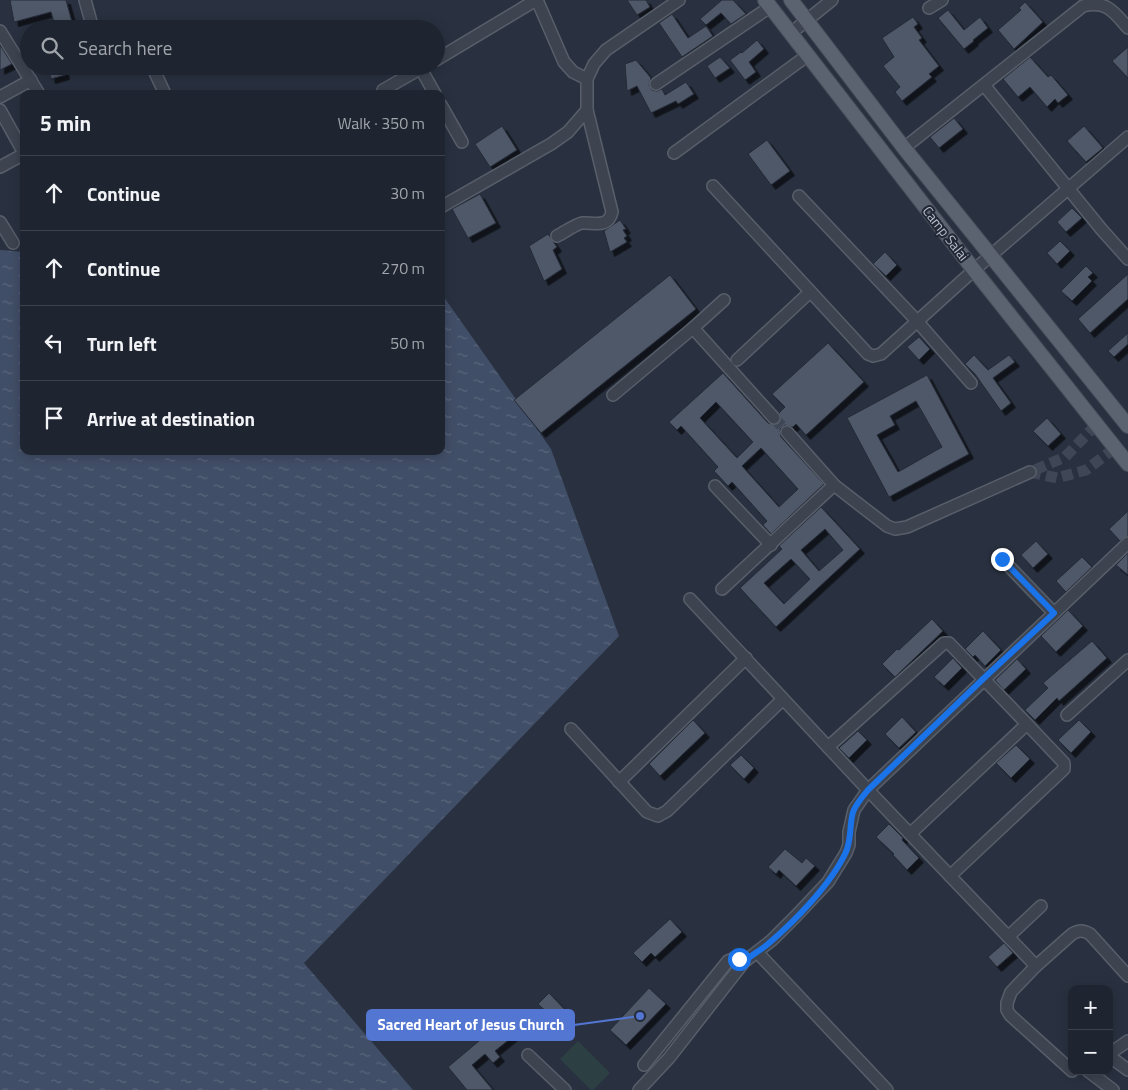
<!DOCTYPE html>
<meta charset="utf-8">
<style>
body{margin:0;font-family:"Titillium Web",sans-serif;background:#272d38;color:#f1f3f6}
.controls{position:absolute;right:15px;bottom:15px;display:grid;overflow:hidden;border-radius:10px;box-shadow:0 2px 12px #0003}
.controls button{width:45px;height:45px;display:grid;place-items:center;padding:0;border:0;border-bottom:1px solid #3c424c;background:#1f2530;color:#f1f3f6;font:25px sans-serif}
.stop{position:absolute;width:15px;height:15px;margin:-11px;border:4px solid #1a73e8;border-radius:50%;background:#fff}
.stop.end{background:#1a73e8;border-color:#fff;box-shadow:0 1px 5px #0008}
.list{margin:0;padding:0;list-style:none}
h2{display:flex;justify-content:space-between;align-items:center;height:65px;margin:0;padding:0 20px;font-size:21px}
h2 small{font-size:16px;font-weight:400;color:#a1a5ab}
.list li{display:grid;grid-template-columns:32px 1fr auto;gap:15px;align-items:center;box-sizing:border-box;height:75px;padding:0 20px;border-top:1px solid #3c424c}
.list b{display:block;font-size:19px;white-space:nowrap}
.list em{font-size:16px;font-style:normal;color:#a1a5ab}
.icon{flex:none;width:28px;height:28px;fill:none;stroke:currentColor;stroke-width:2;stroke-linecap:round;stroke-linejoin:round}
.map{position:relative;flex:none;width:1128px;height:1090px;overflow:hidden}
.search{position:absolute;background:#1f2530;box-shadow:0 2px 12px #0003;left:20px;top:20px;width:425px;height:55px;display:flex;align-items:center;gap:12px;box-sizing:border-box;padding:0 18px;border-radius:28px;color:#a1a5ab;font-size:19px}
.panel{position:absolute;background:#1f2530;box-shadow:0 2px 12px #0003;left:20px;top:90px;width:425px;height:365px;border-radius:10px}
.map>svg:first-child{display:block}
.garden{fill:#2c3f42}
.water{fill:url(#water-ripples)}
.building{fill:#505868;stroke:#242a37;fill-rule:evenodd;filter:url(#shadow)}
.lines{fill:none;stroke-linecap:round;stroke-linejoin:round}
.minor-tunnel{stroke:#3f4655;stroke-width:11;stroke-dasharray:11 5.5;stroke-linecap:butt}
.minor-casing{stroke:#585f6a;stroke-width:14}
.major-casing{stroke:#474d59;stroke-width:16}
.minor{stroke:#3d4450;stroke-width:11}
.major{stroke:#5c6370;stroke-width:14}
.route{stroke:#1a73e8;stroke-width:6}
.labels{text-anchor:middle;dominant-baseline:central;stroke-width:4;stroke-linejoin:round;paint-order:stroke}
.street-label{font-size:14px;fill:#babfca;stroke:#222835}
.leader{fill:none;stroke:#5476d3;stroke-width:2}
.callout-dot{fill:#5476d3;stroke:#222835;stroke-width:2}
.callout{fill:#5476d3;stroke:#5476d3;stroke-width:2}
.callout-label{font-size:15px;text-anchor:middle;font-weight:bold;fill:#fff}
</style>
<div class="map">
<svg width="1128" height="1090" viewBox="0 0 1128 1090">
<defs>
<pattern id="water-ripples" width="26" height="14" patternUnits="userSpaceOnUse" patternTransform="scale(1.25)"><rect width="26" height="14" fill="#414e67"/><path d="M2 4q2-2 4 0t4 0M15 11q2-2 4 0t4 0" fill="none" stroke="#5a667b"/></pattern>
<filter id="shadow"><feDropShadow dx="4.5" dy="4.5" stdDeviation="0" flood-color="#0009"/></filter>
</defs>
<rect width="100%" height="100%" fill="#293140"/>
<polygon class="garden" points="578,1041 610,1073 593,1090 591,1090 560,1059"/>
<polygon class="water" points="0,250 24,252 24,451 441,451 441,293 551,449 619,636 304,963 413,1090 0,1090"/>
<g class="building">
<polygon points="10,0 66,0 74,29 56,29 51,12 14,22"/>
<polygon points="627,0 646,0 650,7 637,15"/>
<polygon points="722,0 733,0 746,14 731,24 721,13 706,25 700,19"/>
<polygon points="1025,2 1043,22 1014,49 998,30 1021,10 1019,8"/>
<polygon points="948,10 964,30 980,17 988,28 973,40 974,41 964,49 938,18"/>
<polygon points="672,14 688,38 706,26 713,36 682,57 659,23"/>
<polygon points="913,17 918,24 914,27 922,38 919,40 939,66 929,74 932,77 902,101 895,92 900,87 883,66 894,57 882,38"/>
<polygon points="757,40 764,49 749,62 756,72 745,80 730,60 741,52 742,53"/>
<polygon points="0,45 12,64 0,70"/>
<polygon points="1128,47 1128,78 1112,61"/>
<polygon points="720,57 730,68 715,78 707,66"/>
<polygon points="1030,57 1048,77 1051,75 1068,95 1058,103 1055,99 1047,107 1030,87 1018,97 1003,79"/>
<polygon points="636,60 651,78 649,85 652,90 657,91 662,89 665,95 686,82 694,94 678,104 676,101 651,113 637,86 627,91 625,64"/>
<polygon points="48,66 63,66 65,75 51,79"/>
<polygon points="954,118 963,129 939,148 930,137"/>
<polygon points="502,126 517,150 490,167 475,144"/>
<polygon points="1084,126 1103,148 1086,162 1067,141"/>
<polygon points="767,140 790,171 771,185 748,154"/>
<polygon points="480,194 496,223 468,238 452,209"/>
<polygon points="1072,208 1082,218 1066,232 1057,222"/>
<polygon points="620,220 626,229 623,230 627,236 624,238 627,242 610,252 604,231"/>
<polygon points="548,234 557,247 553,250 562,269 544,281 529,246"/>
<polygon points="1060,241 1070,251 1057,264 1047,253"/>
<polygon points="885,252 897,265 886,276 873,264"/>
<polygon points="1086,266 1093,273 1088,277 1092,281 1072,301 1061,291"/>
<polygon points="1128,274 1128,299 1090,333 1078,319"/>
<polygon points="670,275 696,309 541,433 514,400"/>
<polygon points="1128,333 1128,344 1114,357 1108,351"/>
<polygon points="919,337 930,349 919,360 907,347"/>
<path d="M828,343L864,382L806,435L796,424L793,427L785,425L780,429L781,437L824,484L771,534L763,525L767,521L732,482L728,486L714,471L718,467L681,426L677,430L669,422L723,373L768,423L776,425L781,420L779,413L785,407L772,394ZM716,402L753,442L737,458L700,418ZM761,448L798,489L779,507L742,466Z"/>
<polygon points="974,355 988,370 1009,355 1015,362 993,378 1011,403 1001,411 975,374 965,364"/>
<path d="M927,375L969,454L889,497L847,418ZM916,401L942,447L898,472L877,435L895,425L890,416Z"/>
<polygon points="1047,418 1061,434 1048,446 1033,431"/>
<path d="M821,507L860,549L776,627L740,588L782,549L779,546ZM825,529L843,550L819,571L801,550ZM791,559L810,579L784,604L764,583Z"/>
<polygon points="1128,511 1128,536 1120,541 1109,529"/>
<polygon points="1036,541 1048,554 1033,568 1021,555"/>
<polygon points="1128,553 1128,575 1116,565"/>
<polygon points="1082,557 1092,567 1066,592 1056,581"/>
<polygon points="1068,610 1083,626 1056,652 1041,636"/>
<polygon points="932,619 943,631 895,677 882,664 897,649 899,650"/>
<polygon points="983,631 1001,650 985,666 975,655 973,657 965,649"/>
<polygon points="1092,641 1107,658 1059,701 1057,698 1035,720 1025,710 1048,688 1043,683"/>
<polygon points="953,658 962,668 944,686 934,677"/>
<polygon points="1017,659 1026,669 1004,690 995,680"/>
<polygon points="902,717 916,732 899,748 885,734"/>
<polygon points="693,720 705,733 660,776 649,764"/>
<polygon points="1079,720 1091,732 1071,753 1058,740"/>
<polygon points="858,731 867,740 849,758 839,748"/>
<polygon points="1016,745 1030,759 1011,778 996,763"/>
<polygon points="741,755 754,768 744,779 730,765"/>
<polygon points="889,824 903,838 902,840 919,858 907,870 893,855 894,854 876,837"/>
<polygon points="785,849 802,863 806,858 815,866 796,886 779,870 776,874 768,867"/>
<polygon points="670,919 682,932 655,957 651,953 642,962 633,953"/>
<polygon points="1004,943 1013,953 997,967 988,957"/>
<polygon points="649,988 666,1004 626,1045 610,1030"/>
<polygon points="549,993 571,1016 561,1025 538,1004"/>
<polygon points="510,1015 522,1029 495,1051 500,1057 493,1063 485,1054 472,1065 493,1090 467,1090 448,1067"/>
</g>
<g class="lines">
<g class="minor-tunnel">
<polyline points="774,418 787,432"/>
<polyline points="1096,425 1065,457 1030,472 1057,478 1086,470 1115,448"/>
</g>
<defs>
<g id="minor">
<polyline points="85,0 93,29"/>
<polyline points="537,0 564,62 573,72 587,79"/>
<polyline points="929,8 942,0"/>
<polyline points="0,31 39,94"/>
<polyline points="791,33 832,0"/>
<polyline points="436,60 536,0"/>
<polyline points="152,66 165,94"/>
<polyline points="421,69 435,94"/>
<polyline points="656,84 770,7"/>
<polyline points="984,85 1102,230 1128,259"/>
<polyline points="383,90 425,66"/>
<polyline points="0,97 31,80"/>
<polyline points="441,105 462,142"/>
<polyline points="0,110 24,153"/>
<path d="M904,148L1083,6C1107,0 1114,12 1128,28"/>
<polyline points="674,153 808,55"/>
<polyline points="0,167 24,154"/>
<polyline points="713,186 868,354 873,356 881,354 974,270 1128,137"/>
<polyline points="799,196 917,321 971,383"/>
<polyline points="441,207 551,144 568,132 587,110"/>
<polyline points="0,222 13,243"/>
<path d="M557,236C565,232 574,225 582,223C593,222 608,229 612,212L587,110V79L594,64L606,50L679,0"/>
<polyline points="693,328 724,300"/>
<polyline points="737,360 810,292"/>
<polyline points="613,395 693,328 774,418"/>
<polyline points="787,432 834,485 887,526 895,529 907,527 1030,472"/>
<polyline points="715,486 771,545"/>
<polyline points="1002,559 1054,613"/>
<polyline points="722,589 834,485"/>
<polyline points="690,599 868,790 1036,966"/>
<polyline points="1067,715 1128,660"/>
<polyline points="571,729 647,812 658,816 667,811 783,699"/>
<polyline points="828,747 944,643 949,643 1027,724 910,834"/>
<polyline points="619,782 746,658"/>
<polyline points="950,876 1064,769 1064,763 1027,724"/>
<polyline points="1008,937 1041,906"/>
<polyline points="757,952 887,1090"/>
<polyline points="1109,1054 1128,1041"/>
<polyline points="528,1055 565,1090"/>
<polyline points="1109,1056 1128,1070"/>
<polyline points="644,1065 728,961 735,958 746,960"/>
<path d="M1072,1071L1010,1015L1007,1010V1003L1011,992L1036,966L1072,934C1079,930 1083,930 1090,934L1128,976"/>
<polyline points="1088,1071 1113,1090"/>
<polyline points="639,1090 669,1058 744,962 772,940 796,916 828,882 846,853 849,845 849,832 854,810 868,790 1128,543"/>
</g>
<g id="major">
<polyline points="765,0 974,270 1128,464"/>
<polyline points="791,0 904,148 1128,426"/>
</g>
</defs>
<use href="#minor" class="minor-casing"/>
<use href="#major" class="major-casing"/>
<use href="#minor" class="minor"/>
<use href="#major" class="major"/>
</g>
<g class="lines">
<path class="route" d="M739,959L746,960C753,954 761,950 768,944C795,921 830,885 845,854C852,841 849,826 853,812C856,804 863,796 868,790L984,678L1054,613L1002,559"/>
</g>
<g class="labels">
<g class="street-label">
<text transform="translate(946 233) rotate(52)">Camp Salai</text>
</g>
</g>
<path class="leader" d="M640 1016L574 1025"/>
<circle class="callout-dot" cx="640" cy="1016" r="5"/>
<rect class="callout" x="367" y="1010" width="207" height="30" rx="5"/>
<g class="callout-label">
<text x="471" y="1030">Sacred Heart of Jesus Church</text>
</g>
</svg>
<div class="controls">
<button>+</button>
<button>−</button>
</div>
<div class="stop" style="left:739px;top:959px"></div>
<div class="stop end" style="left:1002px;top:559px"></div>
<div class="search"><svg class="icon" aria-label="search" viewBox="0 0 24 24"><circle cx="10" cy="10" r="6"/><path d="M15 15l6 6"/></svg>Search here</div>
<section class="panel">
<h2>5 min<small>Walk · 350 m</small></h2>
<ul class="list">
<li><svg class="icon" aria-label="ahead" viewBox="0 0 24 24"><path d="M12 20V5M6 11l6-6 6 6"/></svg><div><b>Continue</b></div><em>30 m</em></li>
<li><svg class="icon" aria-label="ahead" viewBox="0 0 24 24"><path d="M12 20V5M6 11l6-6 6 6"/></svg><div><b>Continue</b></div><em>270 m</em></li>
<li><svg class="icon" aria-label="left" viewBox="0 0 24 24"><path d="M17 20v-9H6M10 6l-5 5 5 5"/></svg><div><b>Turn left</b></div><em>50 m</em></li>
<li><svg class="icon" aria-label="arrive" viewBox="0 0 24 24"><path d="M6 21V4h12l-3 4 3 4H6"/></svg><div><b>Arrive at destination</b></div></li>
</ul>
</section>
</div>
